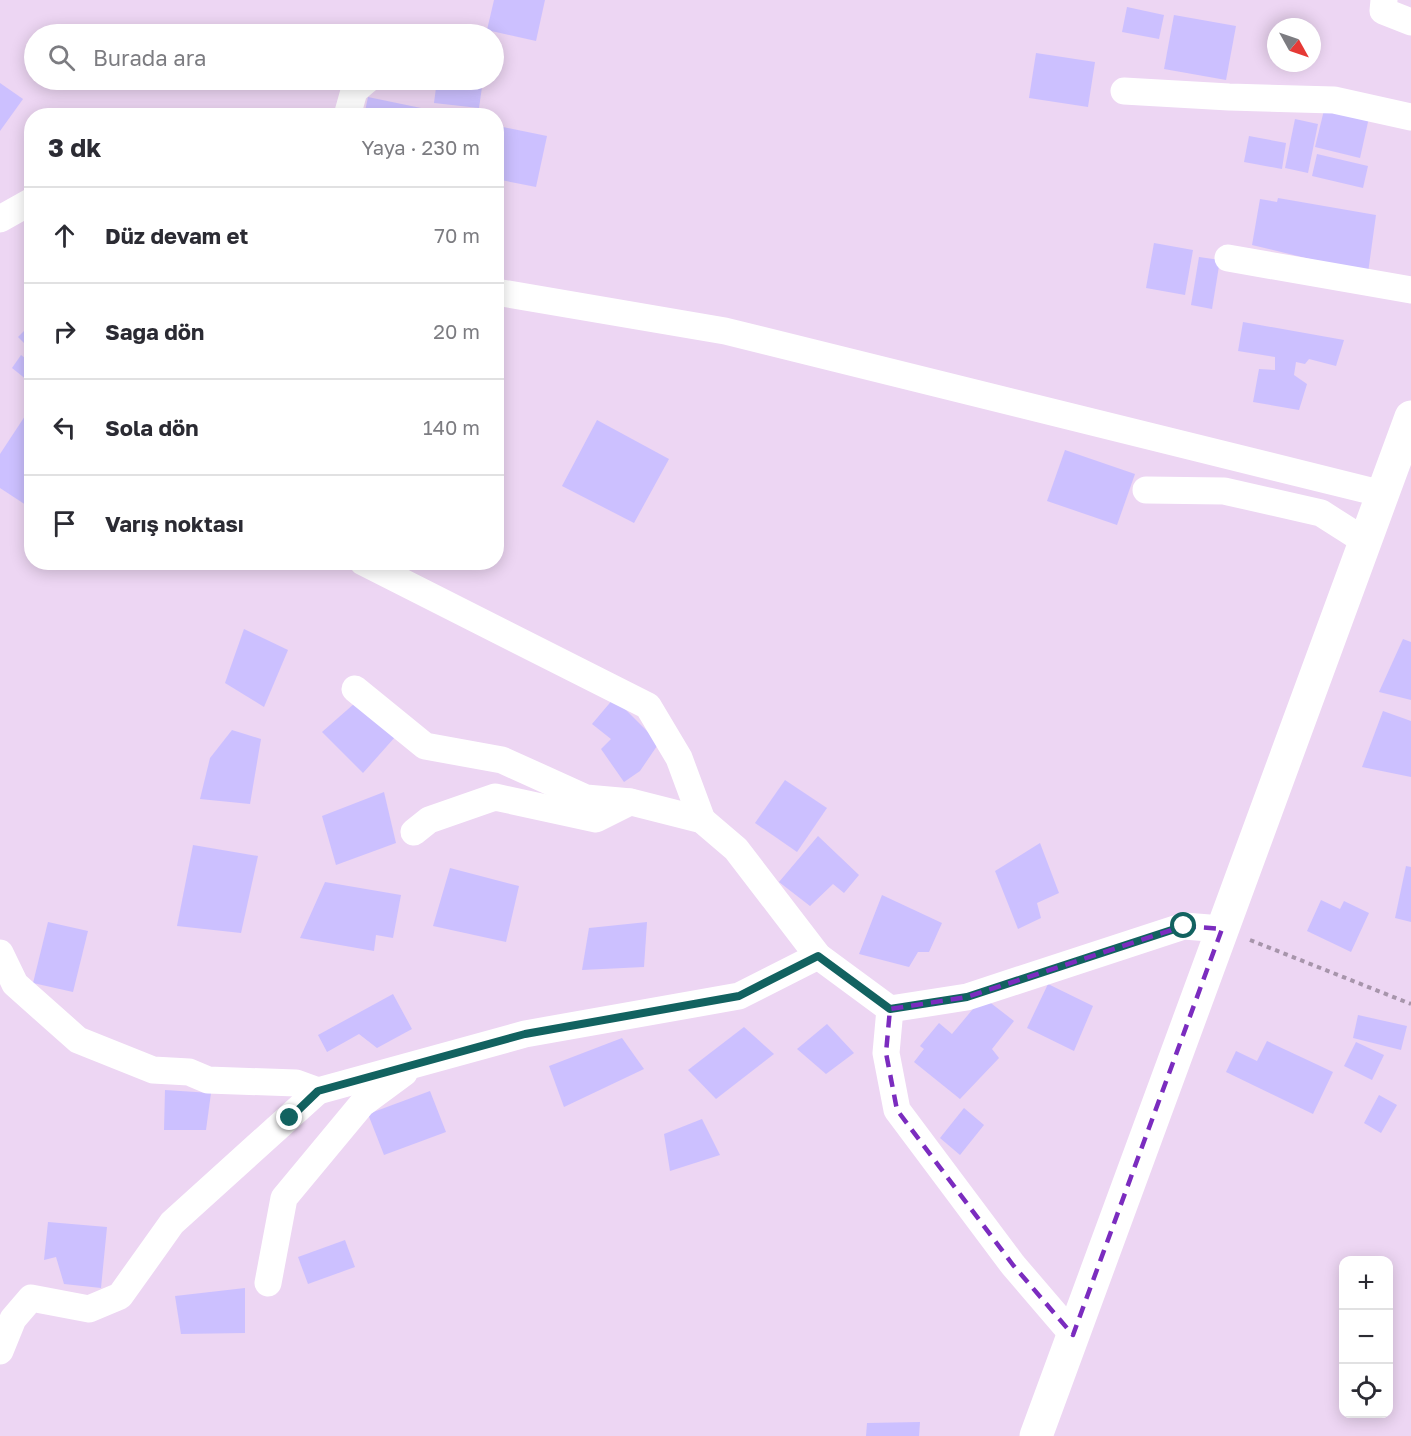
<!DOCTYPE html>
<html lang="tr">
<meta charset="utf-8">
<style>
body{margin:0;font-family:"Golos Text",sans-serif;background:#f7f7f7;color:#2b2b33}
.controls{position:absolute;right:18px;bottom:18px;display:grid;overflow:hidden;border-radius:12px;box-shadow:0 3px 15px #0003}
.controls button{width:54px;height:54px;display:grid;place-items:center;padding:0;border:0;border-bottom:2px solid #e1e1e2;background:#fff;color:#2b2b33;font:30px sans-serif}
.compass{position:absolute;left:1267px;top:18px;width:54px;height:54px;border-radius:50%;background:#fff;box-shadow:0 3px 15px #0003;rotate:130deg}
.stop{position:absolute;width:18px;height:18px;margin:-14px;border:4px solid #126260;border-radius:50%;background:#fff}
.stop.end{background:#126260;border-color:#fff;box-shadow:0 2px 6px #0008}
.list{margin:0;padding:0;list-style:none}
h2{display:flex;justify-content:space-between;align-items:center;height:78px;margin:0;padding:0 24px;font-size:26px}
h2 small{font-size:20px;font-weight:400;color:#7c7c81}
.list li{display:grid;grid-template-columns:39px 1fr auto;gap:18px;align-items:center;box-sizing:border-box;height:96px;padding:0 24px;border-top:2px solid #e1e1e2}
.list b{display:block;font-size:22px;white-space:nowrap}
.list em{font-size:20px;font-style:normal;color:#7c7c81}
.icon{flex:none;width:33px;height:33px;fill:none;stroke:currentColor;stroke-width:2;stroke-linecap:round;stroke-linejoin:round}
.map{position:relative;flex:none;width:1411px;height:1436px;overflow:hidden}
.search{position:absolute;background:#fff;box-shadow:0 3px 15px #0003;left:24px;top:24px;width:480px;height:66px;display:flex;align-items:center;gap:15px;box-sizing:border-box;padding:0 21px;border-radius:33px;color:#7c7c81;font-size:22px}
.panel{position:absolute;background:#fff;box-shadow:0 3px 15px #0003;left:24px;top:108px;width:480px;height:462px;border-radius:24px}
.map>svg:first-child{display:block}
.building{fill:#ccc0ff}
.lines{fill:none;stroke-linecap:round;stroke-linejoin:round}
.path{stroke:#a795ab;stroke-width:4;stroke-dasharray:4.5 4.5;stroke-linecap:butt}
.minor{stroke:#fff;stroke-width:27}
.tertiary{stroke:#fff;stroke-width:33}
.route{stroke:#126260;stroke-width:8}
.marked{fill:none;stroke:#7b2cbf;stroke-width:4.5;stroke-dasharray:12 8;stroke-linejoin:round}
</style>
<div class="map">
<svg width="1411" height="1436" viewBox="0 0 1411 1436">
<rect width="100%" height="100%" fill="#edd6f3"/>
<g class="building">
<polygon points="494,0 545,0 536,41 487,30"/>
<polygon points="1127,7 1164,15 1159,39 1122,32"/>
<polygon points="1174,15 1236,26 1226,80 1164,69"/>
<polygon points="1036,53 1095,62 1088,107 1029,98"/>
<polygon points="437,80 483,80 479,108 434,103"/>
<polygon points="0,83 23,99 0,131"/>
<polygon points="368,97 421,108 420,116 364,116"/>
<polygon points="1326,102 1370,113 1360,158 1315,147"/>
<polygon points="1295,119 1318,124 1308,173 1285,168"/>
<polygon points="503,127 547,136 536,187 496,179 496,157"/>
<polygon points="1249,136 1286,143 1282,169 1244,162"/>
<polygon points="1317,154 1368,166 1363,188 1312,176"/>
<polygon points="1278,198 1376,215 1368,273 1252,245 1260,199 1277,202"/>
<polygon points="1154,243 1193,250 1185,295 1146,288"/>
<polygon points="1199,257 1220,260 1212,309 1191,305"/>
<polygon points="1243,322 1344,340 1336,366 1309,359 1305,364 1296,362 1294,375 1307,384 1299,410 1253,402 1259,369 1275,370 1275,357 1238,351"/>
<polygon points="28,327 32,330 32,345 29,348 18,337"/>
<polygon points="21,355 32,363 32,374 27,380 12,368"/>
<polygon points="25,416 32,420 32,509 0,488 0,454"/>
<polygon points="597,420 669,459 634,523 562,486"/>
<polygon points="1065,450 1135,474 1117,525 1047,501"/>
<polygon points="244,629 288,650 264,707 225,683"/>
<polygon points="1403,639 1411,642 1411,700 1379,692"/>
<polygon points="614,698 659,743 640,771 624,782 601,749 611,739 592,724"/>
<polygon points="355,703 395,737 363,773 322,732"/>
<polygon points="1383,711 1411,721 1411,777 1362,767"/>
<polygon points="232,730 261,739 250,804 200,799 210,758"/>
<polygon points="785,780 827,808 797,852 755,823"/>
<polygon points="384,792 396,843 336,865 322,816"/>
<polygon points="818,836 859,875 844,893 833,884 810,906 779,882"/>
<polygon points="1040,843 1059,893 1037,903 1041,918 1018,929 995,871"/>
<polygon points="193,845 258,856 241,933 177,926"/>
<polygon points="1406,866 1411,867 1411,922 1395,918"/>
<polygon points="450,868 519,886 506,942 433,926"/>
<polygon points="325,882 401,895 393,938 376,935 374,951 300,938"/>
<polygon points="882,895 942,923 929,952 918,952 909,967 859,954"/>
<polygon points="1321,900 1340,909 1344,901 1369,913 1351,952 1307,931"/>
<polygon points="48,922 88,931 73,992 33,983"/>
<polygon points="647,922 644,967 582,970 589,928"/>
<polygon points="1048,984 1093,1006 1074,1051 1027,1028"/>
<polygon points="393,994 412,1029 377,1048 359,1034 327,1052 318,1035"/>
<polygon points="983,997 1014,1021 992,1049 999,1058 960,1099 914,1062 924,1049 920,1046 939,1023 952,1034"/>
<polygon points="1358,1015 1407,1026 1401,1050 1353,1038"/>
<polygon points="827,1024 854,1053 826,1074 797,1049"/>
<polygon points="744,1027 774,1054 716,1099 688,1070"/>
<polygon points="622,1038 644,1069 564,1107 549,1066"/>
<polygon points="1267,1041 1333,1072 1313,1114 1226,1072 1236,1051 1257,1061"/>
<polygon points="1356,1042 1384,1055 1372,1080 1344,1066"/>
<polygon points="165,1090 211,1093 206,1130 164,1130"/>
<polygon points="430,1091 446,1132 384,1155 368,1114"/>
<polygon points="1379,1095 1397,1105 1381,1133 1364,1123"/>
<polygon points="964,1108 984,1125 960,1155 940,1138"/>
<polygon points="702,1119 720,1155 670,1171 664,1134"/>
<polygon points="48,1222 107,1227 101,1288 64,1284 56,1257 44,1260"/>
<polygon points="345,1240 355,1267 308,1284 298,1257"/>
<polygon points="245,1288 245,1333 181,1334 175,1296"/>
<polygon points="920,1422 919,1436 866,1436 867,1423"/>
</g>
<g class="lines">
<polyline class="path" points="1250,940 1411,1004"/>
<g class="minor">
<polyline points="1384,0 1383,11 1411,22"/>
<polyline points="1124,91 1229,97 1334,100 1411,117"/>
<polyline points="347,116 354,91 367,80"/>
<polyline points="0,219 32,201"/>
<polyline points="1228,258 1411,290"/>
<polyline points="496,292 725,331 1383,494"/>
<polyline points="1146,490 1224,491 1321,513 1365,541"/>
<polyline points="363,562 648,706 679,758 702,820"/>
<polyline points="355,689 425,746 502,760 586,798 631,802 702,820 736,849 818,956 890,1009 967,997 1184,926 1222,929"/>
<polyline points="414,832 429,820 495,797 596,819 630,802"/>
<polyline points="0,953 15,984 78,1040 153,1070 189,1072 208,1080 296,1083 318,1091 525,1034 739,996 818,956"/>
<polyline points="890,1009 886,1053 897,1110 1013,1265 1073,1335"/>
<polyline points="268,1283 284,1198 362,1104 404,1073"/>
<polyline points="0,1351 13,1319 31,1298 89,1309 120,1296 172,1223 318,1091"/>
</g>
<polyline class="tertiary" points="1036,1436 1411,417"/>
</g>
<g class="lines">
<polyline class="route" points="290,1118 318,1091 525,1034 739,996 818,956 890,1009 967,997 1184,926"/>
</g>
<path class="marked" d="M1184,926L1222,929L1073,1335L1013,1265L897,1110L886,1053L890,1009L967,997Z"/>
</svg>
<div class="controls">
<button>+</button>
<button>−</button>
<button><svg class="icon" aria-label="locate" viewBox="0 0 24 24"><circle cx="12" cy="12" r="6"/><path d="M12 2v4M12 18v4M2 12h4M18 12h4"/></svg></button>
</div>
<svg class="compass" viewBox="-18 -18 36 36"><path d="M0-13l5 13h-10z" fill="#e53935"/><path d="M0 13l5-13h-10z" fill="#7c7c81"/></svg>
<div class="stop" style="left:1184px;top:926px"></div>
<div class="stop end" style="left:290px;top:1118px"></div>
<div class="search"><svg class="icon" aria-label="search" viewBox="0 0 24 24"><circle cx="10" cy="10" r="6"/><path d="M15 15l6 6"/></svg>Burada ara</div>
<section class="panel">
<h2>3 dk<small>Yaya · 230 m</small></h2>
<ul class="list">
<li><svg class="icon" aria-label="ahead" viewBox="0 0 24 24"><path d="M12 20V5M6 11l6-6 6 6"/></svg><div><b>Düz devam et</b></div><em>70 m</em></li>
<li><svg class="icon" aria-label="right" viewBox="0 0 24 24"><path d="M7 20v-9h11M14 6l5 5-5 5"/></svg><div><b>Sağa dön</b></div><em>20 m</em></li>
<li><svg class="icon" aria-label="left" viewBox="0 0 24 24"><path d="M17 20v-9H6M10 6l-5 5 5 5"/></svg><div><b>Sola dön</b></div><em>140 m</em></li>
<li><svg class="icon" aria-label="arrive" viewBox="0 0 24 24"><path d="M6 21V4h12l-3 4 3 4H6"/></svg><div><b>Varış noktası</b></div></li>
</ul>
</section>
</div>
